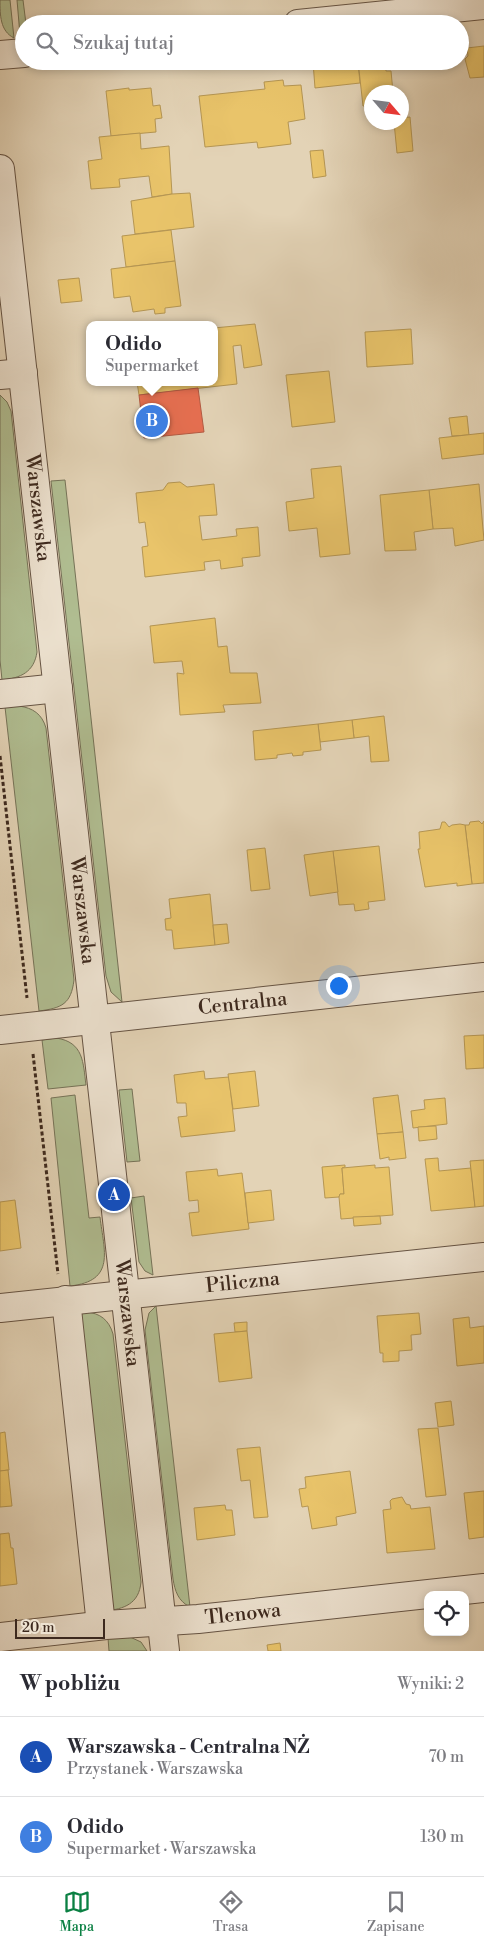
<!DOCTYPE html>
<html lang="pl">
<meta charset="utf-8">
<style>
body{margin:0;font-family:"Libre Bodoni",serif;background:#f2f2f3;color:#2b2b33}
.controls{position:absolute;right:15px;bottom:15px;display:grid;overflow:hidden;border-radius:10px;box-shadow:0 2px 8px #0003}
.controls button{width:45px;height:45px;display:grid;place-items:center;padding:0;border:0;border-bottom:1px solid #e1e1e2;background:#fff;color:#2b2b33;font:25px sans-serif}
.compass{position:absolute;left:364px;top:85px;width:45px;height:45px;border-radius:50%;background:#fff;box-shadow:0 2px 8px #0003;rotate:118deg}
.scale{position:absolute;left:15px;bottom:12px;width:90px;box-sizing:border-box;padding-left:5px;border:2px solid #3d291e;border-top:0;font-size:14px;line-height:18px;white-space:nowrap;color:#3d291e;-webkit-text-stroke:4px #ede2d0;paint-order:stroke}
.you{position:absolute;left:338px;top:985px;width:18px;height:18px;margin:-12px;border:4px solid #fff;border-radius:50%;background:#1a73e8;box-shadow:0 0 0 8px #1a73e833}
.badge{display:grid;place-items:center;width:32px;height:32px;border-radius:50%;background:#0b8043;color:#fff;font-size:16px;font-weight:700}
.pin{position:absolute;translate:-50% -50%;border:2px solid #fff;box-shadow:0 1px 5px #0006}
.popup{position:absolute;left:86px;top:321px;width:132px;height:65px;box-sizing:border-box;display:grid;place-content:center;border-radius:10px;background:#fff;filter:drop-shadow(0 1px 4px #0005);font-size:16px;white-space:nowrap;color:#7c7c81}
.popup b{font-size:19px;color:#2b2b33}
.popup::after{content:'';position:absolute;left:50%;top:100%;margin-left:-10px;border:10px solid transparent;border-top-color:#fff}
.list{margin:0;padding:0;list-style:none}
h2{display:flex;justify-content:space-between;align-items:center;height:65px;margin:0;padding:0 20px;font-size:21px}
h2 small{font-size:16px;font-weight:400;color:#7c7c81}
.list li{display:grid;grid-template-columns:32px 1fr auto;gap:15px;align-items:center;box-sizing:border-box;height:80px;padding:0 20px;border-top:1px solid #e1e1e2}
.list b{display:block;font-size:19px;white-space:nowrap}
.list p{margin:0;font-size:16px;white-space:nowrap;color:#7c7c81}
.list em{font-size:16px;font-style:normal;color:#7c7c81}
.icon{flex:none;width:28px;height:28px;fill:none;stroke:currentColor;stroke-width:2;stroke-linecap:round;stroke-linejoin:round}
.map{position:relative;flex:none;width:484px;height:1651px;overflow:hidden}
.search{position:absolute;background:#fff;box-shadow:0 2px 8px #0003;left:15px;right:15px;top:15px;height:55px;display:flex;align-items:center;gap:12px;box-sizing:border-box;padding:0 18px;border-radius:28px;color:#7c7c81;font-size:19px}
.sheet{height:225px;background:#fff}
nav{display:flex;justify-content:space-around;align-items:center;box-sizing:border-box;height:70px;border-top:1px solid #e1e1e2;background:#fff;font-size:14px;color:#7c7c81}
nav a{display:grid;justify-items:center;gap:2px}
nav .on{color:#0b8043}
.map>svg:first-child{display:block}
.green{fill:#b0bd91;stroke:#767358}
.homes{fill:#e9c46a;stroke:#b59653}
.shops{fill:#e76f51;stroke:#b45a42}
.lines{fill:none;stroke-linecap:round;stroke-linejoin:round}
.minor-casing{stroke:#665444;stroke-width:30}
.path{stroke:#3d291e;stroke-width:3;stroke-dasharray:4 2.5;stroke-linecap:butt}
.minor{stroke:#ede2d0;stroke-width:28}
.labels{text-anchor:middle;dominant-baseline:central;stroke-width:5;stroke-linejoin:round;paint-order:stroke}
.street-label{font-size:20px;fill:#3d291e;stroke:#ede2d0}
</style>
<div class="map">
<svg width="484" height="1651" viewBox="0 0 484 1651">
<rect width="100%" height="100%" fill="#e3d3b6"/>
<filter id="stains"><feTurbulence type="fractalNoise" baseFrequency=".004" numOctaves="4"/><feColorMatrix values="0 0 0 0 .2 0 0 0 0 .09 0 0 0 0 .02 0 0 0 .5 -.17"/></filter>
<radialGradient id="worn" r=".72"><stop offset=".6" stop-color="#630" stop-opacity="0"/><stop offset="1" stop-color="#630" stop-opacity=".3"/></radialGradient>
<g class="green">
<path d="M0,0H10L14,38C0,31 0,15 0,0Z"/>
<polygon points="17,0 23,0 26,24 24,24 24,34 20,35"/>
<path d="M0,395L7,402L11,411L37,652C34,672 21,678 2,680L0,660Z"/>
<polygon points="65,480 122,1002 111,992 106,976 51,481"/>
<path d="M19,706C33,708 42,714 46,728L74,980C71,1004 62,1008 39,1011L5,707Z"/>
<path d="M56,1038C84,1042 83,1063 86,1085L48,1089L42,1040Z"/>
<polygon points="132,1089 140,1161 127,1162 119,1090"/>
<path d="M75,1095L89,1218L100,1217C104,1251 116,1281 70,1286L51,1098Z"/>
<polygon points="144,1196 153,1275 145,1271 139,1262 131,1198"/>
<path d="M156,1306L190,1607C178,1601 175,1591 173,1579L145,1330L149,1313Z"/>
<path d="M86,1312C100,1313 109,1320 113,1334L141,1582C139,1604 124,1609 105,1611L73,1313Z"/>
<polygon points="130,1637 141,1642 147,1651 109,1651 108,1638"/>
</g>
<g class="homes">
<polygon points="484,46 484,77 470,78 465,59 468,56 467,48"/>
<polygon points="324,61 358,61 360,83 315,88 313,62"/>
<polygon points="358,61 385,61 386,71 391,71 393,92 372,92 372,105 363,106"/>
<polygon points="283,80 284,86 301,85 305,119 288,122 291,144 258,148 257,142 205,147 199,96 265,89 264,82"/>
<polygon points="129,88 129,90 151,88 153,106 160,105 162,118 155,119 156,132 111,136 106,91"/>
<polygon points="410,117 413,151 397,153 394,122 402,122 402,118"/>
<polygon points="140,133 141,149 169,146 172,194 152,197 149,176 119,179 120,187 91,189 88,161 102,159 99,137"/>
<polygon points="323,150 326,176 313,178 310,151"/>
<polygon points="190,193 194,227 135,234 131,201 172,194"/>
<polygon points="171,230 175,261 126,267 122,236"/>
<polygon points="175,261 181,306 165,308 165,313 155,314 154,309 133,312 130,296 114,298 111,269"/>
<polygon points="79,278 82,301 61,303 58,280"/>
<polygon points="255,324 262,365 244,368 241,345 233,346 237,384 139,395 137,382 214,382 214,328"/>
<polygon points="411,329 413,364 367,367 365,332"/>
<polygon points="329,371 335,422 292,427 286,375"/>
<polygon points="467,416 469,435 452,436 449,418"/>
<polygon points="484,433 484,454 442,459 439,438"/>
<polygon points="341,466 350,554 320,557 317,528 289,531 286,502 314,498 311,469"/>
<polygon points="180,482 187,487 214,484 217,515 199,516 202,540 237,536 236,529 258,527 260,556 242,558 243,566 221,569 220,560 204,562 205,570 145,577 142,547 148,546 145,522 139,523 136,493 163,490 168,483"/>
<polygon points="479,484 484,540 455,546 453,528 433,529 429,490"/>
<polygon points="429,490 433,529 414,532 416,550 385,551 380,495"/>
<polygon points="215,618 218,647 227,646 230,673 257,673 261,703 223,705 225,712 180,715 177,673 184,674 182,661 154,663 150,626"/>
<polygon points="384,716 389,761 371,762 369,736 354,738 352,720"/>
<polygon points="352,720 354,738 320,742 318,724"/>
<polygon points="318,724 321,750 303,752 303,755 293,756 292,753 277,755 277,758 255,760 253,731"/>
<polygon points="479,821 482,824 484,821 484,883 472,884 465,825 469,825 470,822"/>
<polygon points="442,822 445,822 449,827 452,825 460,824 465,825 472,884 457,886 457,883 425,887 418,849 420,849 419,832 440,829"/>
<polygon points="379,846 385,900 368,902 369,909 355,911 354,904 339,905 333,851"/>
<polygon points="265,848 270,889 251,891 247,850"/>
<polygon points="333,851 338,892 310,896 304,855"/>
<polygon points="210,894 215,945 174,949 172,930 166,930 165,919 171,918 169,899"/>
<polygon points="227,924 229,943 215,945 213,925"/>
<polygon points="484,1035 484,1068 466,1069 464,1036"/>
<polygon points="204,1071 205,1079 229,1077 235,1131 181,1137 178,1117 187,1116 186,1103 177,1103 174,1075"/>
<polygon points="255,1071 259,1106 233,1109 228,1074"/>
<polygon points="398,1095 403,1132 377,1134 373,1098"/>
<polygon points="445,1098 447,1124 413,1128 411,1111 425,1109 424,1100"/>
<polygon points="436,1126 437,1139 419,1141 418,1127"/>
<polygon points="403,1132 406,1158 389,1160 389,1157 380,1159 377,1134"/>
<polygon points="438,1158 439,1171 471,1168 475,1207 431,1211 425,1159"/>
<polygon points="484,1160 484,1206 475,1207 470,1161"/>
<polygon points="345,1165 345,1167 342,1168 344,1194 340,1194 339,1197 325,1198 322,1167"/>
<polygon points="375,1165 375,1168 389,1167 393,1215 341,1219 339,1197 340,1194 344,1194 342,1168"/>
<polygon points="217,1169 218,1176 242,1173 249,1229 192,1236 189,1213 199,1212 198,1200 189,1201 186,1172"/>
<polygon points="271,1190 274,1220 248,1223 245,1193"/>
<polygon points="15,1200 21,1248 0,1251 0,1202"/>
<polygon points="380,1216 381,1224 354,1226 353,1217"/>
<polygon points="419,1313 421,1334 411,1335 412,1350 399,1351 399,1361 383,1362 383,1353 380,1353 377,1316"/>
<polygon points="469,1317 470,1328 484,1326 484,1363 457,1366 453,1319"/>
<polygon points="247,1322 247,1331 235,1332 234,1323"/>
<polygon points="247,1331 252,1378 219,1382 214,1334"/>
<polygon points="451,1401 454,1425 438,1427 435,1403"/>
<polygon points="438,1428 446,1495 426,1497 418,1429"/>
<polygon points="5,1432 9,1470 0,1471 0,1433"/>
<polygon points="260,1447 268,1517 254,1518 250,1480 241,1481 237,1449"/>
<polygon points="8,1470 12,1506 0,1507 0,1471"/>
<polygon points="350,1471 356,1513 336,1517 337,1525 312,1529 308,1506 302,1507 299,1489 306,1488 305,1477"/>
<polygon points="484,1491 484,1537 469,1539 464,1493"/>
<polygon points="402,1497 406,1504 410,1505 411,1509 430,1507 435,1549 387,1553 383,1510 391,1509 390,1501 392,1499"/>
<polygon points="225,1505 226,1510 232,1510 235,1535 197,1540 194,1508"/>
<polygon points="9,1533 11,1548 13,1548 17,1584 0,1586 0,1534"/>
<polygon points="280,1643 281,1651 268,1651 267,1645"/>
</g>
<polygon class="shops" points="198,388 204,432 144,438 139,395"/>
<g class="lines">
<defs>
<g id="minor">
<polyline points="298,24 484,5"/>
<polyline points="0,55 24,53"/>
<path id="s1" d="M0,169L165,1651"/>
<polyline points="0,375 23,373"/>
<polyline points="0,694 58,688"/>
<path id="s2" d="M0,1030L484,977"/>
<polyline points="66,1300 101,1625"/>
<path id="s3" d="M0,1308L484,1257"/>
<path id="s4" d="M0,1637L106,1625L198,1619L484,1588"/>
</g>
</defs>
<use href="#minor" class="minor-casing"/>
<g class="path">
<polyline points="0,756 27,998"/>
<polyline points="33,1054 58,1274"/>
</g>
<use href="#minor" class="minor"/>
</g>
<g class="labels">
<g class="street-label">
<text stroke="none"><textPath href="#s1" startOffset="341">Warszawska</textPath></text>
<text stroke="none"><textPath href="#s1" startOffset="746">Warszawska</textPath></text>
<text stroke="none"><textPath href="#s2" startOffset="244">Centralna</textPath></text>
<text stroke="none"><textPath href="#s3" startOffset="244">Piliczna</textPath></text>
<text stroke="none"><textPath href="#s1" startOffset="1151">Warszawska</textPath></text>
<text stroke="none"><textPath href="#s4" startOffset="244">Tlenowa</textPath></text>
</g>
</g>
<rect width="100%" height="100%" filter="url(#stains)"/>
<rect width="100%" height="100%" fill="url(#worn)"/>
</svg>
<div class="controls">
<button><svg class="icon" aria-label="locate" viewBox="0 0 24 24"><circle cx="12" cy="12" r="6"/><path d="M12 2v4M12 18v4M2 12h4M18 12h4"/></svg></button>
</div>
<svg class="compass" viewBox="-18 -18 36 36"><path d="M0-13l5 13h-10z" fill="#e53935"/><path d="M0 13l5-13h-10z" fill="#7c7c81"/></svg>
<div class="scale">20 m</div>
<div class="you"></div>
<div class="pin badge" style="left:114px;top:1195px;background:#1a4fb4">A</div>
<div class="pin badge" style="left:152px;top:421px;background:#3f7fe0">B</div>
<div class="popup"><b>Odido</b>Supermarket</div>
<div class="search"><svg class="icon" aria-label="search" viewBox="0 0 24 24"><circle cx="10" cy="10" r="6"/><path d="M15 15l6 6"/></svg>Szukaj tutaj</div>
</div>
<section class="sheet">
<h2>W pobliżu<small>Wyniki: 2</small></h2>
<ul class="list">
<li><span class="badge" style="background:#1a4fb4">A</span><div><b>Warszawska - Centralna NŻ</b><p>Przystanek · Warszawska</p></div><em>70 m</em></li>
<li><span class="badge" style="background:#3f7fe0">B</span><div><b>Odido</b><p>Supermarket · Warszawska</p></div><em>130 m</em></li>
</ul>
</section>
<nav>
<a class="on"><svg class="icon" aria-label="map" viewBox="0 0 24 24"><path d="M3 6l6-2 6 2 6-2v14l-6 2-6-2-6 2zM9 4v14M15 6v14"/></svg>Mapa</a>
<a><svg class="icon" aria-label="directions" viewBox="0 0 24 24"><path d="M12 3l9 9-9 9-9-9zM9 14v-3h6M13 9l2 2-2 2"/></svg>Trasa</a>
<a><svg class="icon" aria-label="saved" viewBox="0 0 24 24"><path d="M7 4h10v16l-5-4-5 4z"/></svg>Zapisane</a>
</nav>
